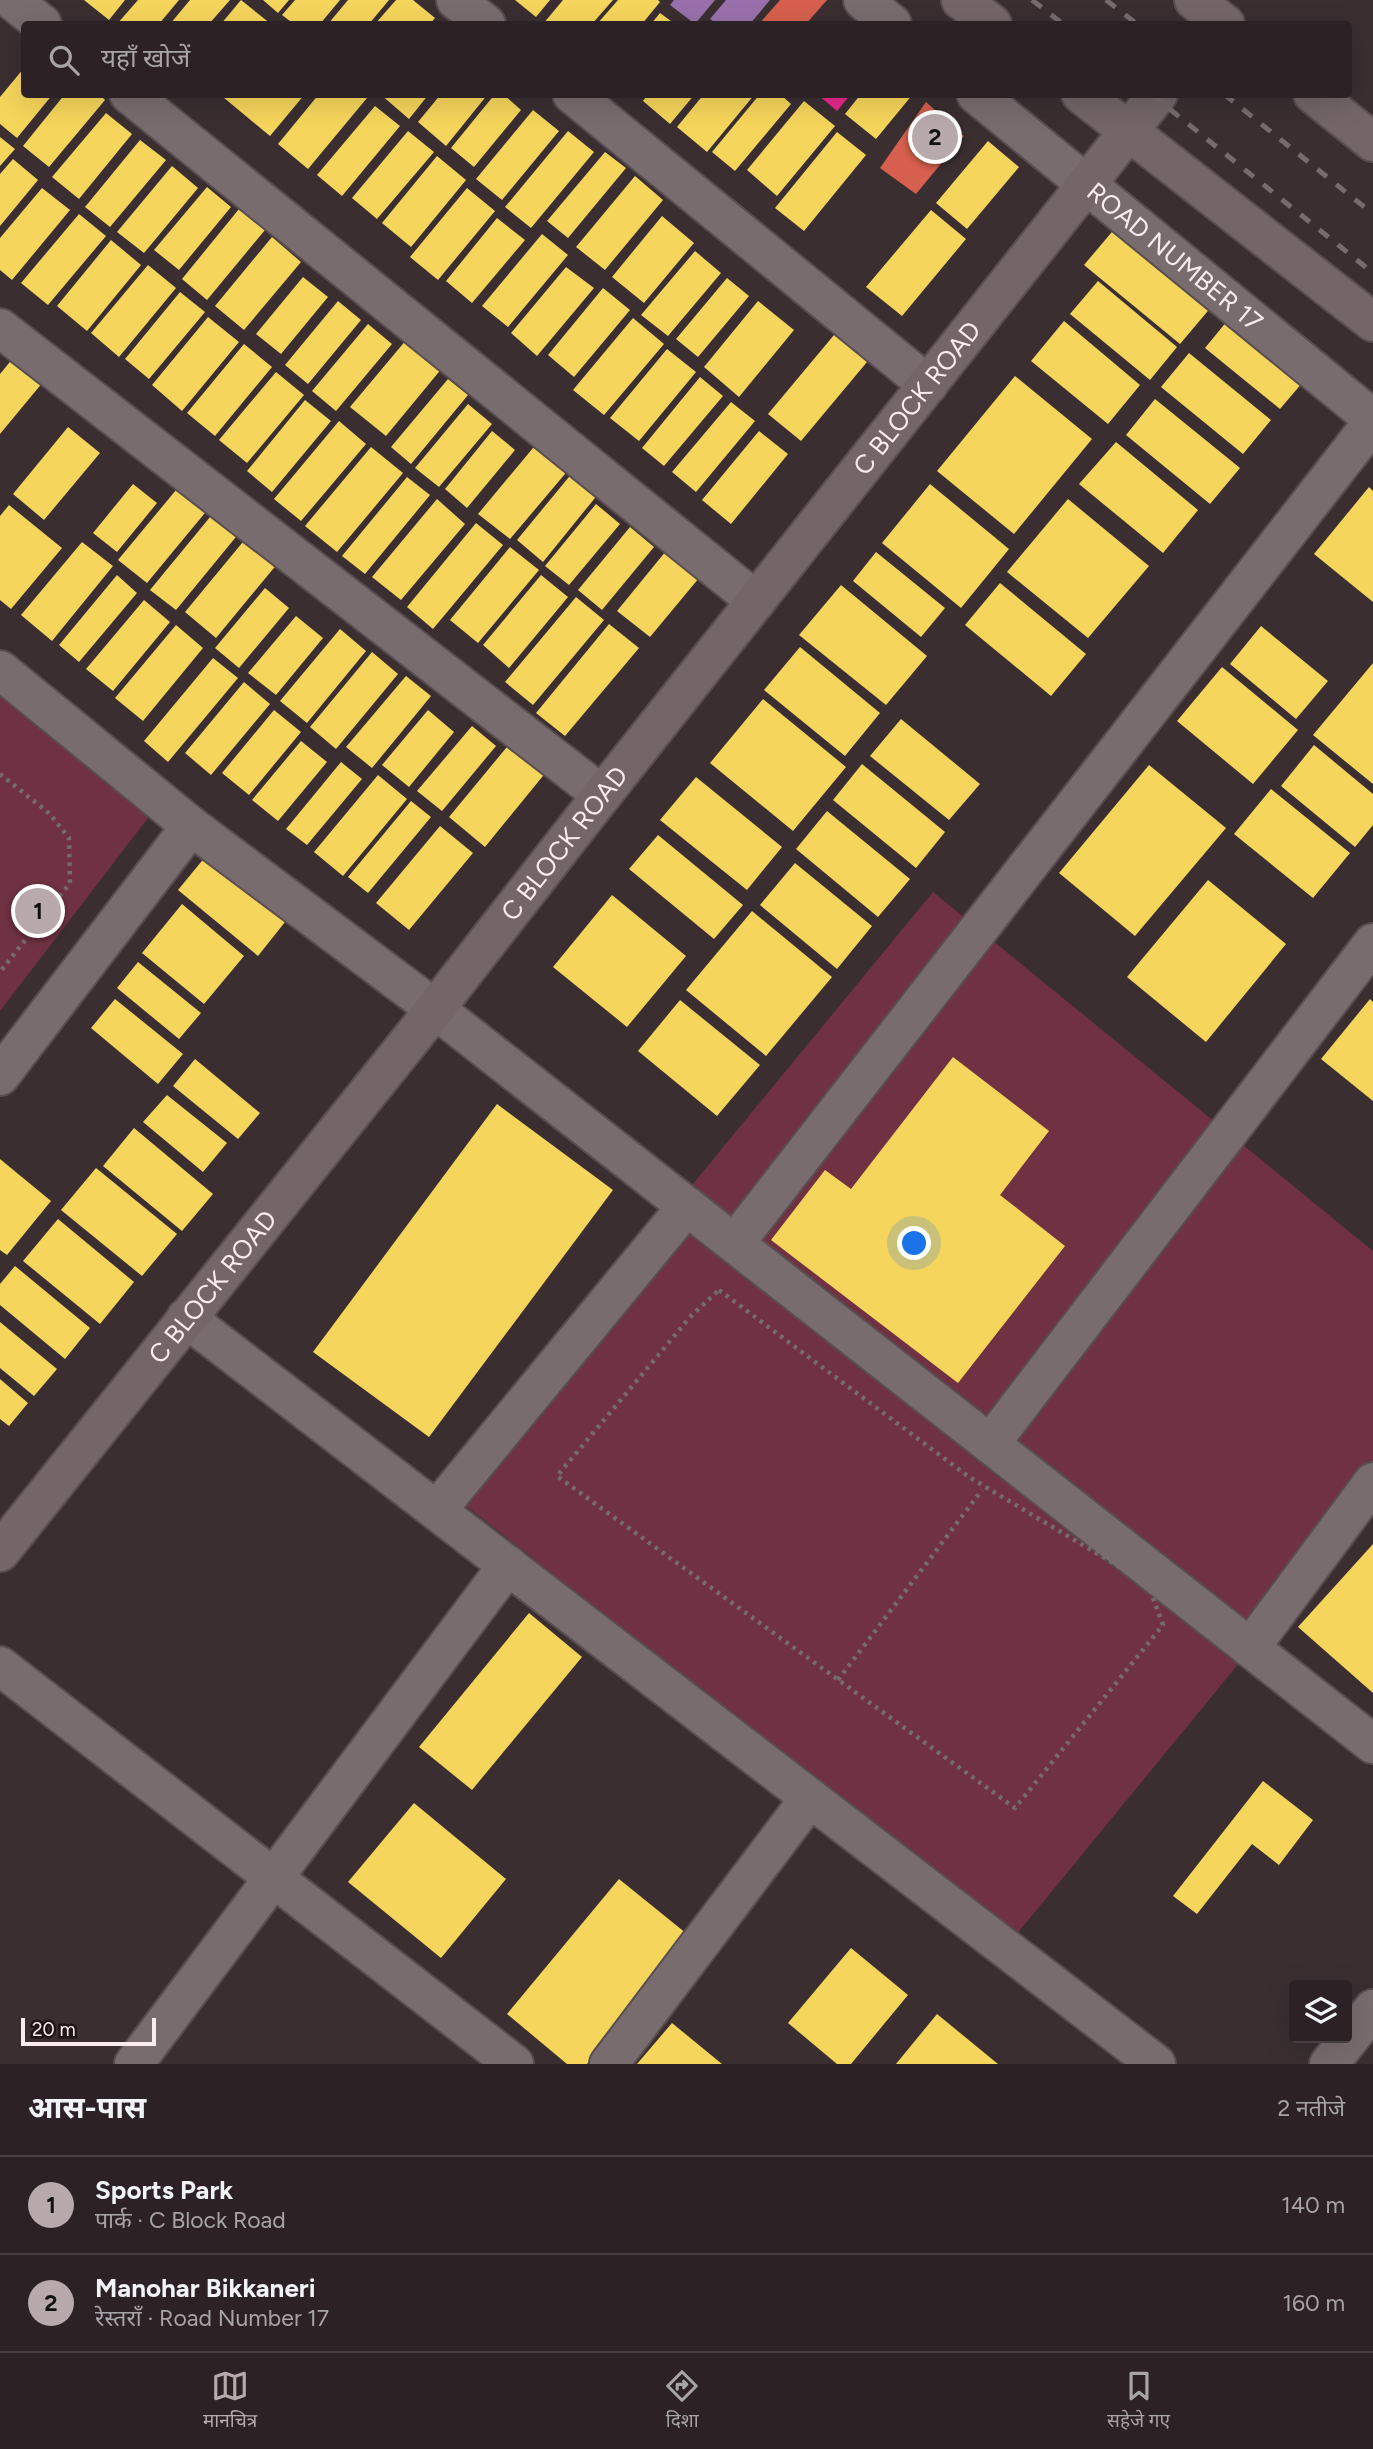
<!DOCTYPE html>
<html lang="hi">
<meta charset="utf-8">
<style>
body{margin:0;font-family:Figtree,"Noto Sans Devanagari",sans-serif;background:#342a2d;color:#f1f3f6}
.controls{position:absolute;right:21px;bottom:21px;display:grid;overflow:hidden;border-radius:7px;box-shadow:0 7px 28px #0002}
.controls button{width:63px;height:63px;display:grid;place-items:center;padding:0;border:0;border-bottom:2px solid #483f42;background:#2c2225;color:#f1f3f6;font:35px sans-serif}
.scale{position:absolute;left:21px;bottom:18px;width:135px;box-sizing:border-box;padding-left:7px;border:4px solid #faebee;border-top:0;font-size:19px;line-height:24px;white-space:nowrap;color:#faebee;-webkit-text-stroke:5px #1f1517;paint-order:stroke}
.you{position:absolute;left:915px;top:1244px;width:24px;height:24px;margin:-18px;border:5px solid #fff;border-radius:50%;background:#1a73e8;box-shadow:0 0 0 10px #1a73e833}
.badge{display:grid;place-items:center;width:46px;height:46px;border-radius:50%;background:#b7a9ac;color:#111;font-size:23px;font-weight:700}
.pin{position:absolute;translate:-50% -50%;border:4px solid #fff;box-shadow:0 2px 7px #0006}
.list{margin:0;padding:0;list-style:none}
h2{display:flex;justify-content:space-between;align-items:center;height:91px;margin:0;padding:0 28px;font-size:30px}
h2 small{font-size:23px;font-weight:400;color:#a6a4a7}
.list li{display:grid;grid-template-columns:46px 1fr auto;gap:21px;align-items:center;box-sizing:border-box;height:98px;padding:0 28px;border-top:2px solid #483f42}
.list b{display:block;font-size:26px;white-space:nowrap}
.list p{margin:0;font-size:23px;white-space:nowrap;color:#a6a4a7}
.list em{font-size:23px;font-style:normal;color:#a6a4a7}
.icon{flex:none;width:38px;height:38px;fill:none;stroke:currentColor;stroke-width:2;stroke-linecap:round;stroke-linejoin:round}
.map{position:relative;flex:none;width:1373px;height:2064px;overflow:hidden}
.search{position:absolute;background:#2c2225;box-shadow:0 7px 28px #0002;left:21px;right:21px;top:21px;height:77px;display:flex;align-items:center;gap:18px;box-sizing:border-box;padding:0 24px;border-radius:7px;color:#a6a4a7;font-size:26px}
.sheet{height:287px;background:#2c2225}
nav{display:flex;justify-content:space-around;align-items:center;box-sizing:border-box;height:98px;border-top:2px solid #483f42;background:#2c2225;font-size:19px;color:#a6a4a7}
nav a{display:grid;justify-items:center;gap:4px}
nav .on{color:#b7a9ac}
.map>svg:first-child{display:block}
.green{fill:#703242}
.homes{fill:#f6d55c}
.shops{fill:#d6604d}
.offices{fill:#9970ab}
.health{fill:#e7298a}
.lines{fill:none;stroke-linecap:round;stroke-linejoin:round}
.street-casing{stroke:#584d50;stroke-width:42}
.secondary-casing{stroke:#584d50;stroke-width:42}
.path{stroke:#766a6d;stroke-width:4.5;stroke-dasharray:3.5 5;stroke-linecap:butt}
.street{stroke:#796c6f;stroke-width:38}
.secondary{stroke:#736568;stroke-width:38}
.rail{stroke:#766b6e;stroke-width:5;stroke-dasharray:12 12;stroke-linecap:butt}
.labels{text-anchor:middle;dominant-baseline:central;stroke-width:7;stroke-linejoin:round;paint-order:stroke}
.street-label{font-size:26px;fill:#faebee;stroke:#1f1517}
</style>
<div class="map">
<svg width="1373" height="2064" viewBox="0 0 1373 2064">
<rect width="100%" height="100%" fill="#3a2e31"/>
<g class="green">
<polygon points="0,691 154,810 0,1011"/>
<polygon points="933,892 1373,1251 1373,1500 1016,1935 443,1488"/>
</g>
<g class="homes">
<polygon points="84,0 125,0 109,20"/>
<polygon points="138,0 179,0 159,24 117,24"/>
<polygon points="190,0 230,0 209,24 170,24"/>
<polygon points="241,0 271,24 221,24"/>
<polygon points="263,0 289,0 278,13"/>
<polygon points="295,0 340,0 320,24 294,24 282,15"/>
<polygon points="348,0 389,0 369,24 328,24"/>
<polygon points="396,0 413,0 435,18 430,24 375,24"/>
<polygon points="515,0 550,0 536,17"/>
<polygon points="563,0 613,0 592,24 543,24"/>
<polygon points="618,0 658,0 660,2 642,24 597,24"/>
<polygon points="660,13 675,24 651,24"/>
<polygon points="24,68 24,94 53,94 17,138 0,124 0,97"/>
<polygon points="65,94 99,94 105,100 49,167 23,146"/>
<polygon points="225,94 305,94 270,136 223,97"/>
<polygon points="319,94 363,94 367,98 308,169 278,144"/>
<polygon points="380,94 429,94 409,119"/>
<polygon points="441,94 488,94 446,146 418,122"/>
<polygon points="495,94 503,94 521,110 474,167 451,148"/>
<polygon points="648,94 695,94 670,124 643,101"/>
<polygon points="704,94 755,94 707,152 677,127"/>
<polygon points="760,94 780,94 791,104 735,171 712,152"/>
<polygon points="861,94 913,94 876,139 845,114"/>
<polygon points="804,101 835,126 777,196 747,170"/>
<polygon points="375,106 400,126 342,196 317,175"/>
<polygon points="533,110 559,131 502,200 476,179"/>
<polygon points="106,113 132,134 79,199 52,177"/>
<polygon points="408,131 434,152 377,219 352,198"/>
<polygon points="568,131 594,152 531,228 505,207"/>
<polygon points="837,132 866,155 804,231 775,208"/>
<polygon points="0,137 15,149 0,166"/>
<polygon points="140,140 166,160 110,227 85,207"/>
<polygon points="988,141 1019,167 967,229 936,203"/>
<polygon points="605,152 626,168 568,238 547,221"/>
<polygon points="437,156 466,180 411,247 382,223"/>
<polygon points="13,159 38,180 0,226 0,174"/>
<polygon points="172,166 198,188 144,253 117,232"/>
<polygon points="635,176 663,200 605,270 576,247"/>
<polygon points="207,187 231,207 179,270 154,250"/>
<polygon points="42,188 70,210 12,280 0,270 0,238"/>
<polygon points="467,188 495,211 438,280 410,257"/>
<polygon points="239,209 265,230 207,300 182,279"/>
<polygon points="931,210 966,239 902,316 866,287"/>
<polygon points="79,214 106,236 48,305 21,283"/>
<polygon points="662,216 694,243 644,303 612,277"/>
<polygon points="497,218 525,240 472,303 446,281"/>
<polygon points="1122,220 1218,299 1180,344 1084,265"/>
<polygon points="542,234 568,255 508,327 482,306"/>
<polygon points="272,237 301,262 244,330 215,306"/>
<polygon points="111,240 141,265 87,331 57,306"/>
<polygon points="695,251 721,273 668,336 641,315"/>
<polygon points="148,265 176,288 119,357 91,333"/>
<polygon points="566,267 594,288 537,356 511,333"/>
<polygon points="303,277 328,297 281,354 256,334"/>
<polygon points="727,278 749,296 698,357 676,339"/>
<polygon points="1098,281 1177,347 1150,380 1070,314"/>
<polygon points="603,288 630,310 574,377 548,355"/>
<polygon points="180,292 205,312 149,379 125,359"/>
<polygon points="338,301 361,320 308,384 285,365"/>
<polygon points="758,301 794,330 739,397 704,367"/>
<polygon points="1232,315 1308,376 1280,409 1205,348"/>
<polygon points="208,317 239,342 182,411 152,385"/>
<polygon points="633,318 664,344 604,415 573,390"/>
<polygon points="1064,321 1140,385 1108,424 1031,361"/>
<polygon points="368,324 392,344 336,411 312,391"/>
<polygon points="839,329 872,356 801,441 768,414"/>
<polygon points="407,339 443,367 386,436 350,407"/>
<polygon points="244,344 272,367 215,436 187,413"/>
<polygon points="667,349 696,372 639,441 610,418"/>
<polygon points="19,351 48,376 0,434 0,374"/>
<polygon points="1189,353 1271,420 1243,454 1161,387"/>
<polygon points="276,372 304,395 247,463 219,440"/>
<polygon points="1015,376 1092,439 1014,534 937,471"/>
<polygon points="700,377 723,396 664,466 642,448"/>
<polygon points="448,379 468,395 411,464 391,447"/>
<polygon points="1155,399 1240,468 1210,504 1126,435"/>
<polygon points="305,400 331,421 272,492 247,471"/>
<polygon points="731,402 755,421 696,492 672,472"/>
<polygon points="468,404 492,424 439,487 415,468"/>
<polygon points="339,421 366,444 301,521 274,499"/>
<polygon points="68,427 100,453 44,520 13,494"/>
<polygon points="492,431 515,450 467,508 445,489"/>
<polygon points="759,431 788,454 731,524 702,500"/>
<polygon points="538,442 570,468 510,539 478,514"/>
<polygon points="1116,442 1198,510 1163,553 1079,484"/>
<polygon points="371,447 403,473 337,552 305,526"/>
<polygon points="573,472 599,493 543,562 517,540"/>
<polygon points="407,477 430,495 365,574 342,556"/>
<polygon points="133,484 157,503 117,552 93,533"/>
<polygon points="181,484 209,508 147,583 118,560"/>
<polygon points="930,484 1009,549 961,608 882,543"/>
<polygon points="1369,487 1373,491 1373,602 1314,554"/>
<polygon points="437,499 465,524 401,600 372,577"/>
<polygon points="1068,499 1149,566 1088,638 1007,572"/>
<polygon points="596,504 620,524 569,585 545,566"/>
<polygon points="9,505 62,548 11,609 0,600 0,516"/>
<polygon points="215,511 240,532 176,610 150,590"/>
<polygon points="476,523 503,545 433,629 407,607"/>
<polygon points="630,527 654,547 602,610 578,590"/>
<polygon points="247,537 278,563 216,638 185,612"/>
<polygon points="82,542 113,566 52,641 21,615"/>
<polygon points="510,547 539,570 478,643 450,620"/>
<polygon points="666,551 699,578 650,637 617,611"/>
<polygon points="876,552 945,608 921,637 853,581"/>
<polygon points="117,575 137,593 79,662 59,645"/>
<polygon points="541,575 568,597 509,668 483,645"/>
<polygon points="1000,583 1086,654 1051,696 965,625"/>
<polygon points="841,585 927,656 886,705 799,635"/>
<polygon points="265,588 289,608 239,668 215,648"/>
<polygon points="576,597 604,620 533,705 505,682"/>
<polygon points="144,600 170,622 113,691 86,669"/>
<polygon points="296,616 323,638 276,695 248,673"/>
<polygon points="609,624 639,648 565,736 536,713"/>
<polygon points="176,625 203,648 143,721 115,698"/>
<polygon points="1261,626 1328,681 1296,719 1230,664"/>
<polygon points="340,629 366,651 307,723 280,701"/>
<polygon points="800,647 880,713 845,756 764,690"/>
<polygon points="372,652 398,674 336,749 310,727"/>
<polygon points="213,658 238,678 168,762 144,741"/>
<polygon points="1373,663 1373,784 1313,735"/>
<polygon points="1222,667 1298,730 1253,784 1177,721"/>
<polygon points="406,676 431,696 372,768 346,747"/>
<polygon points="244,682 270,704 211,775 185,753"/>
<polygon points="763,699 846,767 793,831 710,763"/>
<polygon points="274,710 301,732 249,795 222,773"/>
<polygon points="428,710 454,732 409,787 382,765"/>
<polygon points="901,719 980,784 949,820 870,756"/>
<polygon points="472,726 496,746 442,811 417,791"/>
<polygon points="301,741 327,762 278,821 252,800"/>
<polygon points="511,742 547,771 485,847 449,817"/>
<polygon points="1314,745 1373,794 1373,825 1355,847 1281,786"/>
<polygon points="341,762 362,779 307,845 286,829"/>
<polygon points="862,764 945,832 916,868 833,800"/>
<polygon points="1149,765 1226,828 1135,936 1059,873"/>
<polygon points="378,775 407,799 343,876 314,852"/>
<polygon points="696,777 782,847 747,890 660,820"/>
<polygon points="1271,789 1350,853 1313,898 1234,834"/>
<polygon points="411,801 431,817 368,893 348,877"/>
<polygon points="827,811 910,879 878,917 796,849"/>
<polygon points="440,826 473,853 409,930 376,903"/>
<polygon points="658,835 743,905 714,939 629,869"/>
<polygon points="210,851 289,917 258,956 178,890"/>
<polygon points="795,863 872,926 837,969 760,905"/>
<polygon points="1208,880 1286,944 1206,1042 1127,977"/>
<polygon points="612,895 686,956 627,1027 553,967"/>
<polygon points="182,904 244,956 204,1004 142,953"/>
<polygon points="752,911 832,977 766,1056 686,990"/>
<polygon points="138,962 201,1013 179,1039 117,988"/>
<polygon points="115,999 183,1054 158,1084 91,1028"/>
<polygon points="1370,999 1373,1002 1373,1101 1321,1059"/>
<polygon points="680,1000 760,1065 717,1116 638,1051"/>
<polygon points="953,1057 1049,1131 1000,1195 1065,1246 958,1383 771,1240 825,1170 851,1189"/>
<polygon points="195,1059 260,1113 238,1139 173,1086"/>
<polygon points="167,1095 227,1143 203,1172 143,1122"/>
<polygon points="497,1104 613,1190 429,1437 313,1352"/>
<polygon points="134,1128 213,1194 182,1231 103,1166"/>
<polygon points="0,1159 51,1201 7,1255 0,1250"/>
<polygon points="96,1168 177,1234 142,1276 61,1210"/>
<polygon points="58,1219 134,1282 100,1324 23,1261"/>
<polygon points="15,1266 90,1328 65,1359 0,1305 0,1284"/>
<polygon points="0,1322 57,1369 34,1396 0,1368"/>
<polygon points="0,1379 28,1403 9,1426 0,1419"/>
<polygon points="1373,1544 1373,1693 1298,1627"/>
<polygon points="529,1613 582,1657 472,1790 419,1747"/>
<polygon points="1263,1781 1313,1820 1279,1865 1252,1844 1197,1914 1173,1896"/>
<polygon points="414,1803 506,1879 441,1958 348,1882"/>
<polygon points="619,1879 692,1938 587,2064 567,2064 507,2014"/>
<polygon points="851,1948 908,1995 851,2064 837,2064 788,2023"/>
<polygon points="937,2014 998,2064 896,2064"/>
<polygon points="672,2023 722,2064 637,2064"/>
</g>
<g class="shops">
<polygon points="780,0 827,0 806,24 759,24"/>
<polygon points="926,102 964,136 916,194 880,168"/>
</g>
<g class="offices">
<polygon points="674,0 715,0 695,24 670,5"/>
<polygon points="726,0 770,0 750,24 717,24 710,19"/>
</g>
<polygon class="health" points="817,94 851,94 837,111"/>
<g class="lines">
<defs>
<g id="street">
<polyline points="456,0 486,24"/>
<polyline points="863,0 892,24"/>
<polyline points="13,1 42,24"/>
<polyline points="129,94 756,601"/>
<polyline points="572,94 928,385"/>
<path id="s1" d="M976,94L1373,419"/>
<polyline points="0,328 602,795"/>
<polyline points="0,670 191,826 435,1009 1373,1744"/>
<polyline points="0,1076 191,826"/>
<polyline points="735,1243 1373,422"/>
<polyline points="186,1318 1156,2064"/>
<polyline points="990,1444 1373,943"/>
<polyline points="437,1510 687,1206"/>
<polyline points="1250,1648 1373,1482"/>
<polyline points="0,1666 514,2064"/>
<polyline points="134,2064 508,1565"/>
<polyline points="609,2064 810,1798"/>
<polyline points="1329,2064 1373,2009"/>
</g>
<g id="secondary">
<polyline points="961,0 992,24"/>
<polyline points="1194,0 1225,24"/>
<polyline points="1081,94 1373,322"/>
<polyline points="1313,94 1373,142"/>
<path id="s2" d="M0,1552L435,1009L602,795L1158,94"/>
</g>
</defs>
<use href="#street" class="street-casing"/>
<use href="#secondary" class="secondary-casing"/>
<g class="path">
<polyline points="0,774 50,814 69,838 70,883 0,972"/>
<polygon points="719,1290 969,1477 1148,1584 1163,1625 1015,1808 557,1476 691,1316"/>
<polyline points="838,1680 982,1490"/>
</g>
<use href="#street" class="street"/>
<use href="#secondary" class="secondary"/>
<g class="rail">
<polyline points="1032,0 1063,24"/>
<polyline points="1106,0 1137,24"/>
<polyline points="1151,94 1373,273"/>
<polyline points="1224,94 1373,214"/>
</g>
</g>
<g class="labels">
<g class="street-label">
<text stroke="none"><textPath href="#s1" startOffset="257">ROAD NUMBER 17</textPath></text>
<text stroke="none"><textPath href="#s2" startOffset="1474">C BLOCK ROAD</textPath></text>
<text stroke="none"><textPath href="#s2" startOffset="906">C BLOCK ROAD</textPath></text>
<text stroke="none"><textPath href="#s2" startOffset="340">C BLOCK ROAD</textPath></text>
</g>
</g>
</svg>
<div class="controls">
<button><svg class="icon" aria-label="layers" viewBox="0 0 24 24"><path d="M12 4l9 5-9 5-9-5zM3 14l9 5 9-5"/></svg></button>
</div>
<div class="scale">20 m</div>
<div class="you"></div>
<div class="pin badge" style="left:38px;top:911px">1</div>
<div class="pin badge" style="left:935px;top:137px">2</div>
<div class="search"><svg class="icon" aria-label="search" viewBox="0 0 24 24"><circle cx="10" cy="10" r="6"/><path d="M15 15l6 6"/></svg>यहाँ खोजें</div>
</div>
<section class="sheet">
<h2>आस-पास<small>2 नतीजे</small></h2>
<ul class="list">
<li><span class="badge">1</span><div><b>Sports Park</b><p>पार्क · C Block Road</p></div><em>140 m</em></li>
<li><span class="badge">2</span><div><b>Manohar Bikkaneri</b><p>रेस्तराँ · Road Number 17</p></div><em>160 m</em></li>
</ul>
</section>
<nav>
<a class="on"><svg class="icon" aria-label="map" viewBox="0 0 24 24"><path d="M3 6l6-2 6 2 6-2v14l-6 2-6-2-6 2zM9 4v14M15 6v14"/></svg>मानचित्र</a>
<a><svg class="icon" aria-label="directions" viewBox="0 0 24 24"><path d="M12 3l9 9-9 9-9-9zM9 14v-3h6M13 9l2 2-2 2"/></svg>दिशा</a>
<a><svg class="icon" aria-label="saved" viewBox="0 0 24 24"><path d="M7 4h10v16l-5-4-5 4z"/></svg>सहेजे गए</a>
</nav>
